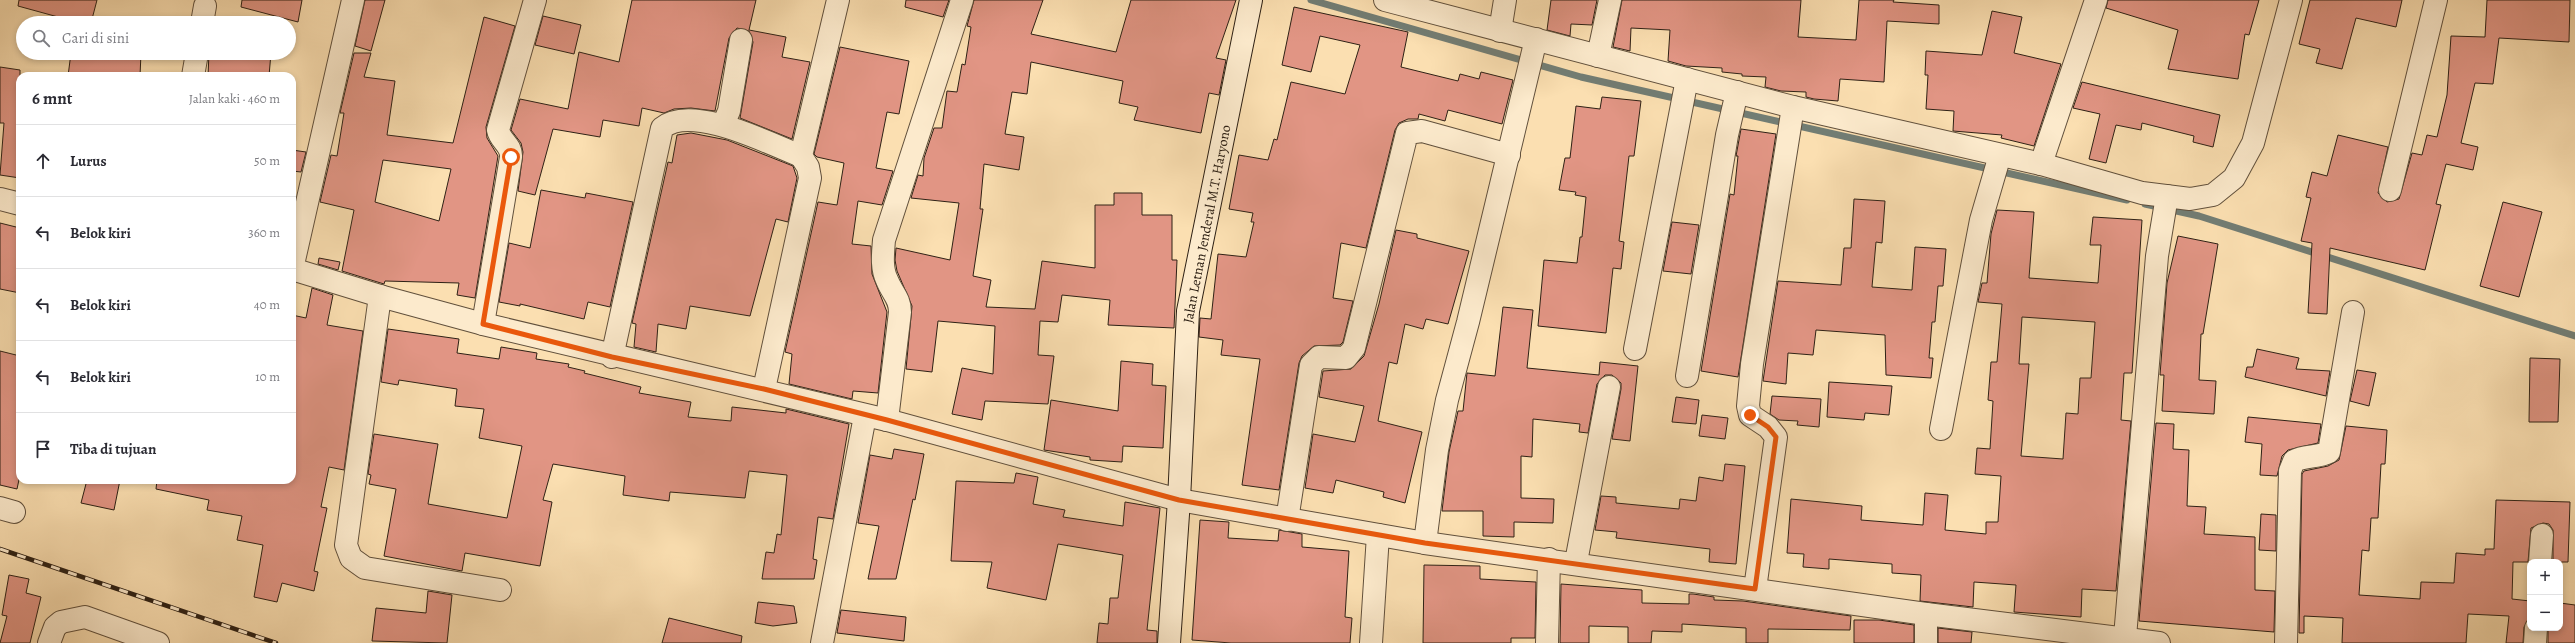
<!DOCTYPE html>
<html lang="id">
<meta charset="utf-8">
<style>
body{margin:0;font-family:Alegreya,serif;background:#f7f7f7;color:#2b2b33}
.controls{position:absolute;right:12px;bottom:12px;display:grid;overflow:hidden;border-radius:8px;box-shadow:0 2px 6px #0003}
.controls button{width:36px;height:36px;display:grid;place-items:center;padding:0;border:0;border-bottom:1px solid #e1e1e2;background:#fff;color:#2b2b33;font:20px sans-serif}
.stop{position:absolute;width:12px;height:12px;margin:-9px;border:3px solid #ea580c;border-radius:50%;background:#fff}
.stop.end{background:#ea580c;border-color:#fff;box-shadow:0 1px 4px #0008}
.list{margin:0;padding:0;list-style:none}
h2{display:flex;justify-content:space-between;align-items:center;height:52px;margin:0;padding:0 16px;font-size:17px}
h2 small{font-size:13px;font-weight:400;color:#7c7c81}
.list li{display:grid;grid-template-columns:26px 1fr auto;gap:12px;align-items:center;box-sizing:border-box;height:72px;padding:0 16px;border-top:1px solid #e1e1e2}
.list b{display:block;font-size:15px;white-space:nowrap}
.list em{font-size:13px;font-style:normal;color:#7c7c81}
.icon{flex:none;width:22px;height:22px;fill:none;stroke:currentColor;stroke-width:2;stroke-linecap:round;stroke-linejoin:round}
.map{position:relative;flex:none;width:2575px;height:643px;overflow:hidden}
.search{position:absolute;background:#fff;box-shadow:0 2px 6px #0003;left:16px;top:16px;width:280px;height:44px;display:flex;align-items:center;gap:10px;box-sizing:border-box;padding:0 14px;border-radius:22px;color:#7c7c81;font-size:15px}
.panel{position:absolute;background:#fff;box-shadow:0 2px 6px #0003;left:16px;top:72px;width:280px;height:412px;border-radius:12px}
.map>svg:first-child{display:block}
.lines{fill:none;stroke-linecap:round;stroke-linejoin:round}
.stream{stroke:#727d74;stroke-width:7}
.building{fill:#e19584;stroke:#2e2115;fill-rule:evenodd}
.minor-casing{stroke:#61503c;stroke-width:24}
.secondary-casing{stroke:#2e2115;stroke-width:24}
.minor{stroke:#fceacc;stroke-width:22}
.secondary{stroke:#fceacc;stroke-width:22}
.rail-casing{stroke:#2e2115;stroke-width:4.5}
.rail{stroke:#fceacc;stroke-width:3;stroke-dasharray:9;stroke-linecap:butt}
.route{stroke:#ea580c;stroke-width:5}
.labels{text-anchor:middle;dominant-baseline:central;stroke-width:3.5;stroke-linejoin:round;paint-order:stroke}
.street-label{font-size:14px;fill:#2e2115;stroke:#fceacc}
</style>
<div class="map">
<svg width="2575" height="643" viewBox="0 0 2575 643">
<rect width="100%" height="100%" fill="#fbdfb1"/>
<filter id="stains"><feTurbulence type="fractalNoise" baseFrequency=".005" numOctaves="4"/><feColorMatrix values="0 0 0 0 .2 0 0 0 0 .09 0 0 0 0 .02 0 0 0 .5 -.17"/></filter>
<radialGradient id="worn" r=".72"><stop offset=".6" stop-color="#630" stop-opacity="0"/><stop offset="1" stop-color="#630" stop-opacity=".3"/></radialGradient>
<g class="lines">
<g class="stream">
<polyline points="1311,0 1581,77 2127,200"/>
<polyline points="2145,204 2199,216 2575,336"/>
</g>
</g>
<g class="building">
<polygon points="19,0 97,0 91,23 80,23 18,6"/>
<polygon points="242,0 302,0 298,22 241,7"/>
<polygon points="365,0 385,0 371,51 355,46"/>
<polygon points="632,0 756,0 749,30 786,37 782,57 810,62 792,139 740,118 753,42 749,31 737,28 729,38 715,111 691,108 674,109 664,113 642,108 639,126 603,120 600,137 553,129 535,195 518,191 523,152 521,143 511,130 520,99 568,109 579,52 619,62"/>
<polygon points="906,0 949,0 943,17 905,7"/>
<polygon points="974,0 1043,0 1031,34 1116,52 1131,0 1236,0 1216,58 1226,60 1219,95 1209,93 1201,133 1134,120 1138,107 1119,103 1123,81 1031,62 1027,94 1012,92 1005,134 1024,137 1019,170 984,164 980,209 983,209 973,276 991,280 986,307 1035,309 1042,261 1095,268 1095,205 1114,205 1114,193 1142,193 1142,215 1172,215 1172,260 1177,260 1174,328 1108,325 1110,300 1062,295 1058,322 1040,321 1038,355 1054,356 1048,404 985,401 982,420 952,414 962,368 993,374 995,326 938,321 932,372 906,369 912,306 897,271 895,260 896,248 950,260 959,203 911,198 918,175 923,176 924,158 934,128 942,128 947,91 957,92 962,64 965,65 971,27 967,26"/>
<polygon points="1551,0 1597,0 1592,25 1571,24 1570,36 1547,30"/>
<polygon points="1622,0 1801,0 1798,37 1856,40 1859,0 1894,0 1893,2 1939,5 1939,24 1887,21 1884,82 1840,79 1838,101 1814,99 1806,97 1806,92 1781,91 1765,87 1766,77 1742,76 1742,74 1722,72 1722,68 1686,66 1668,61 1670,30 1631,28 1630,51 1613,47"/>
<polygon points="2108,0 2259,0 2249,35 2245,34 2238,79 2168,69 2178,30 2106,8"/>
<polygon points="2310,0 2402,0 2396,27 2356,18 2342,69 2316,63 2320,49 2299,44"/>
<polygon points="2487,0 2570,0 2569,42 2499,38 2493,84 2475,83 2461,143 2478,147 2473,170 2446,164 2436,204 2441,205 2425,270 2330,248 2327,314 2308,313 2312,243 2301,241 2311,198 2306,197 2312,172 2327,176 2338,135 2388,147 2378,193 2387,202 2399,199 2412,153 2422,155 2427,135 2437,137 2447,95 2451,36 2485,37"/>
<polygon points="1294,7 1408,32 1401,67 1458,81 1460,74 1479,79 1481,72 1513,80 1502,124 1448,110 1445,121 1419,114 1418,119 1408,119 1399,123 1395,130 1366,248 1341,243 1333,298 1353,301 1343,342 1340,345 1314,346 1302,356 1299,363 1279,490 1242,485 1260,359 1221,355 1223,340 1199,337 1200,318 1211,319 1218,254 1246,257 1254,222 1251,222 1253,213 1229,209 1239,155 1268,160 1274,139 1277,140 1291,82 1345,94 1360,45 1320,36 1311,72 1282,65"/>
<polygon points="1992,11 2022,17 2014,53 2061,64 2034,146 2001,138 2002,135 1953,131 1954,111 1926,109 1928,75 1925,75 1926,51 1982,55"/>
<polygon points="543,16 581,25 574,54 535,45"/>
<path d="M484,17L515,26L486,127L487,138L498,156L475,298L457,295L459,283L385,281L384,284L342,271L354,210L320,202L331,155L337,156L344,113H340L354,53H371L364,77L395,81L387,135L453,143ZM383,160L451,169L439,221L375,202Z"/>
<polygon points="840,47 909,61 899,114 887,112 876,168 893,171 882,205 858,201 852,244 871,246 872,274 887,312 878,393 853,391 852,399 789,384 792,354 785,352 818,202 837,205 844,163 817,157 814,154"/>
<polygon points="71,53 141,53 140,76 68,76"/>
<polygon points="209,53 271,53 269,76 208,76"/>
<polygon points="0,67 20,70 20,178 0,175 4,123 0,123"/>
<polygon points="2082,82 2220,115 2213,147 2193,142 2194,136 2142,123 2141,130 2116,125 2106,163 2089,159 2100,114 2073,108"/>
<polygon points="1602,97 1641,101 1634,156 1629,156 1622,217 1619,241 1624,242 1621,269 1613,268 1606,333 1538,326 1544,260 1577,263 1580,237 1582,237 1586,197 1575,195 1576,192 1559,190 1565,158 1570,158 1576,106 1600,109"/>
<polygon points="1741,129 1776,134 1738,377 1701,371 1730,194 1734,195 1738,156 1736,156"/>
<polygon points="691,133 727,140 793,166 797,178 788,222 776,219 750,316 690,306 686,329 658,324 656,352 634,347 636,324 632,323 668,162 672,163 677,135"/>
<polygon points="292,150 306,152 301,172 292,171"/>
<polygon points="541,190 585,198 586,193 633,202 610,307 588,302 584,319 520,304 520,306 499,302 509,243 530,248"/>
<polygon points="1854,199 1885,201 1882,243 1876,242 1872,287 1912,290 1915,247 1946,249 1943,286 1938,286 1935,322 1932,322 1929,358 1933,358 1931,378 1886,375 1885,335 1816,330 1813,355 1788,353 1786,384 1763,381 1778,281 1841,285 1844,248 1851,248"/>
<polygon points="2503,202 2542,212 2519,297 2480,286"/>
<path d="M1997,210L2034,212L2029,278L2098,283L2101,245H2090L2093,217L2142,220L2132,373H2124L2121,420L2131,421L2116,591L2082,589L2081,617L2014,612L2016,585L1974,582L1973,607L1920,601L1921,575L1892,573V564L1829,559V569L1803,567L1804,554L1787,553L1791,499L1862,506L1861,520L1923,525L1925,493L1948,495L1945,530L1986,534V522H1998L2001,476L1975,474L1977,448L1990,449L1993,401L1988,400L1991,362H1997L2002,304L1978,302L1982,283H1987L1991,234ZM2022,317L2095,322L2091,378H2080L2078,414L2066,413L2063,459L2021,456L2029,364H2019Z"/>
<polygon points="1672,222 1699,225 1691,274 1663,271"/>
<polygon points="0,223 20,228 20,293 0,289"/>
<polygon points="1396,230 1417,234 1417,238 1469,251 1448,324 1426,319 1423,329 1405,324 1397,364 1389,362 1378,421 1422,432 1405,503 1383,497 1384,492 1336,480 1333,493 1305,488 1313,434 1355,442 1364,406 1319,397 1323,371 1351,369 1364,356 1379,304"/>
<polygon points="2178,236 2218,244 2203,334 2201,334 2199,380 2216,381 2214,414 2162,411 2164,375 2160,375 2167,283"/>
<polygon points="319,258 340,262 338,270 318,264"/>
<polygon points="312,288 333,295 327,325 363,331 344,470 329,467 321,507 327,508 314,571 318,572 314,591 282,583 277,602 254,597 263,545 237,540 242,516 207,510 209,500 156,489 157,480 292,480 292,315 306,318"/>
<polygon points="1503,307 1533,310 1527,368 1599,375 1600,362 1638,366 1630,441 1612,439 1621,389 1621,383 1612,375 1605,375 1597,384 1588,433 1579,432 1580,424 1533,419 1532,457 1521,456 1521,498 1554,499 1553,523 1514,522 1514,537 1483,536 1483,511 1442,511 1449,452 1458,411 1463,411 1467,373 1495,376"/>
<polygon points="388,329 459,339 457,353 499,359 501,347 537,353 536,359 569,364 568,367 585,371 584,373 641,387 639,393 691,402 688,417 731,421 732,407 786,413 786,409 849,424 833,519 818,517 813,559 817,560 814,579 762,579 766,552 774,553 777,534 781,535 787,475 749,471 745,498 670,492 669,501 623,495 625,476 553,464 543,500 552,502 540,566 465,553 462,571 384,556 396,489 369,484 371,475 368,474 374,434 438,444 428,504 507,518 522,446 479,438 484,409 455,406 457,389 399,380 398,385 381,382"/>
<polygon points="2257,349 2299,358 2296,369 2330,371 2326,396 2245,377 2247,367 2253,367"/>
<polygon points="0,351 20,356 20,475 17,489 0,485"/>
<polygon points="2530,358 2560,359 2558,422 2529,422"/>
<polygon points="1121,361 1153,364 1152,385 1166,386 1163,448 1123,446 1122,462 1090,460 1090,457 1044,450 1051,400 1118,411"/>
<polygon points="2357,370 2376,373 2369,406 2350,401"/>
<polygon points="1829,382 1892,386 1889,415 1865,413 1864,420 1827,417"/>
<polygon points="1772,396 1821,399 1819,427 1797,425 1798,421 1779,420 1770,414"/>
<polygon points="1676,397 1699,400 1696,424 1672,422"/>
<polygon points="1702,415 1728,418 1725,439 1699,436"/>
<polygon points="2248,417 2321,424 2318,443 2288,450 2282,456 2277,476 2260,475 2262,444 2245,442"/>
<polygon points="2156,423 2174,424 2173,449 2189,450 2187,506 2206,507 2204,534 2255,537 2255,590 2275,591 2274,632 2139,621"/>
<polygon points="2346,426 2387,430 2385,464 2381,464 2378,518 2371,518 2369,551 2362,550 2359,595 2420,599 2421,582 2454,583 2456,553 2485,555 2485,549 2494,549 2496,500 2570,502 2568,562 2553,562 2553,530 2549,524 2543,523 2531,528 2528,562 2513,562 2512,599 2530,601 2530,617 2524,627 2523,643 2506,643 2509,616 2468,614 2466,643 2342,643 2343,618 2304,616 2304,633 2299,633 2302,474 2304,471 2328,466 2339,460"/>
<polygon points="894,449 924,454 915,500 913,499 896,579 868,579 879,526 858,523 870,455 892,459"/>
<polygon points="1725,464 1745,466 1736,564 1709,562 1710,549 1616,538 1617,532 1595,530 1601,496 1616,497 1616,503 1679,509 1680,499 1696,501 1699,477 1723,481"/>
<polygon points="1016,473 1038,477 1033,504 1065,510 1063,517 1123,526 1125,502 1160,508 1147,630 1157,631 1157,643 1097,643 1099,623 1108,624 1110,598 1118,598 1123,555 1058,544 1046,600 987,588 992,562 951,561 956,481 1014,483"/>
<polygon points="87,480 120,480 114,510 81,503"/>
<polygon points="2261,514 2276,515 2276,551 2259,550"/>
<polygon points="1200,520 1229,522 1228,538 1278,541 1279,530 1302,534 1302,547 1349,551 1345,617 1352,618 1350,643 1231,643 1192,640"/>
<polygon points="1424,565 1480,566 1480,579 1536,582 1535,638 1511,638 1511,643 1423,643"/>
<polygon points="9,575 29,579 26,593 41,597 30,643 0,643 7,616 2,615"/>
<polygon points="1561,584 1642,590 1642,603 1689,604 1689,594 1693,594 1714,597 1714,600 1743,601 1851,616 1850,630 1768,629 1768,643 1746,643 1746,628 1682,624 1682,632 1652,631 1651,643 1628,643 1628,627 1589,626 1589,643 1560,643"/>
<polygon points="428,591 452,595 447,643 372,641 376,608 426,613"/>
<polygon points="758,602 794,606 797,623 773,626 755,623"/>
<polygon points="2560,603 2575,605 2575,643 2548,643 2548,628 2560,628"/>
<polygon points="841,610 906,617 904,641 837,633"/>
<polygon points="669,618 742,636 741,643 662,643"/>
<polygon points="1854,620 1879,620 1914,625 1914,643 1854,643"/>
<polygon points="1938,628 1972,632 1971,643 1938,643"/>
</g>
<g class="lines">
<defs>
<g id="minor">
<polyline points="1385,0 1793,107 2041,164 2142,193 2190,199 2213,195 2234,178 2253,143 2291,0"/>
<polyline points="202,23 205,6"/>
<polyline points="1500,31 1505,0"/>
<polyline points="1598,56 1610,0"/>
<polyline points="193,76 197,53"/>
<polyline points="723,125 729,111 741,40"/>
<polyline points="2041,164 2096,0"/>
<polyline points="2390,190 2436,0"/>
<polyline points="0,199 20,204"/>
<polyline points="292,269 380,296 483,324 887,420 1179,500 1425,543 1926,614 2159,643"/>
<polyline points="292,269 353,0"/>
<polyline points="380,296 346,545 351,558 365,568 500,590"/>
<path d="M483,324L511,157C512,145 500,141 498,130L535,0"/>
<polyline points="1635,349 1687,79"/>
<path d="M612,357L662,128C691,103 770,144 801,156"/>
<polyline points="1687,376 1727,135 1737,92"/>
<polyline points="764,389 810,178 808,167 801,156 838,0"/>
<path d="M887,420L900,312C900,298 892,293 887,280C881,268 883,253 884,240L962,0"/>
<polyline points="1941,429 1981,220 2000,155"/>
<polyline points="0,508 14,512"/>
<polyline points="1287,520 1311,365 1319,357 1346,358 1354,348 1407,133 1422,131 1509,155"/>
<polyline points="1425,543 1437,450 1447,400 1468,322 1536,39"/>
<polyline points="1576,562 1609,387"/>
<polyline points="2540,562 2542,535"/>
<polyline points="1755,589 1776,437 1768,427 1750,415 1748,406 1752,364 1793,107"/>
<polyline points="1926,614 1926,643"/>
<polyline points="2125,637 2157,256 2167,196"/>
<polyline points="49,643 55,627 61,622 85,617 158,643"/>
<polyline points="822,643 865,416"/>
<polyline points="1371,643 1378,535"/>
<polyline points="1547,643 1549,559"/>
<path d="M2286,643L2290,471L2294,461C2305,455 2318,458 2329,452L2353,312"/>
<polyline points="2535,643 2536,628"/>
</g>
<polyline id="secondary" points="1169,643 1179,500 1188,311 1251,0"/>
</defs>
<use href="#minor" class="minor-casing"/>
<use href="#secondary" class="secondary-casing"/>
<use href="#minor" class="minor"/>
<use href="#secondary" class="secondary"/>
<defs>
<polyline id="rail" points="0,549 276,643"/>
</defs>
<use href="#rail" class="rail-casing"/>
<use href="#rail" class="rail"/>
</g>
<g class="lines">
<polyline class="route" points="511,157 483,324 612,357 764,389 887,420 1179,500 1425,543 1755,589 1776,437 1768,427 1750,415"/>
</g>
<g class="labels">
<g class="street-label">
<text transform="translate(1207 224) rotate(-79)">Jalan Letnan Jenderal M.T. Haryono</text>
</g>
</g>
<rect width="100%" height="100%" filter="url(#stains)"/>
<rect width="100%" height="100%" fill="url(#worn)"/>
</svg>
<div class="controls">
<button>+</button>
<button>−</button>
</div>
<div class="stop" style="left:511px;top:157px"></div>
<div class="stop end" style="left:1750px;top:415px"></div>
<div class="search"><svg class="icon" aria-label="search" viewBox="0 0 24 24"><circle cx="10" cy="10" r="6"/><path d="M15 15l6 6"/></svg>Cari di sini</div>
<section class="panel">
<h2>6 mnt<small>Jalan kaki · 460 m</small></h2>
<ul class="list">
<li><svg class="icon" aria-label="ahead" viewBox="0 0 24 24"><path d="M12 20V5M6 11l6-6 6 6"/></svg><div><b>Lurus</b></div><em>50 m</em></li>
<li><svg class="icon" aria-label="left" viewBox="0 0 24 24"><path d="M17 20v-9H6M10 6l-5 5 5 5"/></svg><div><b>Belok kiri</b></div><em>360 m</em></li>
<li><svg class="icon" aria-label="left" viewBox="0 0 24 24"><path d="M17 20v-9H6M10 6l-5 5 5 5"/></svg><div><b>Belok kiri</b></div><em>40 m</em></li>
<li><svg class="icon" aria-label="left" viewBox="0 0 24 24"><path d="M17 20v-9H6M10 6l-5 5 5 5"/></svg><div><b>Belok kiri</b></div><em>10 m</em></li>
<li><svg class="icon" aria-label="arrive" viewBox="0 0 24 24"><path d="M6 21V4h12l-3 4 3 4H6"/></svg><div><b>Tiba di tujuan</b></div></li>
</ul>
</section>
</div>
